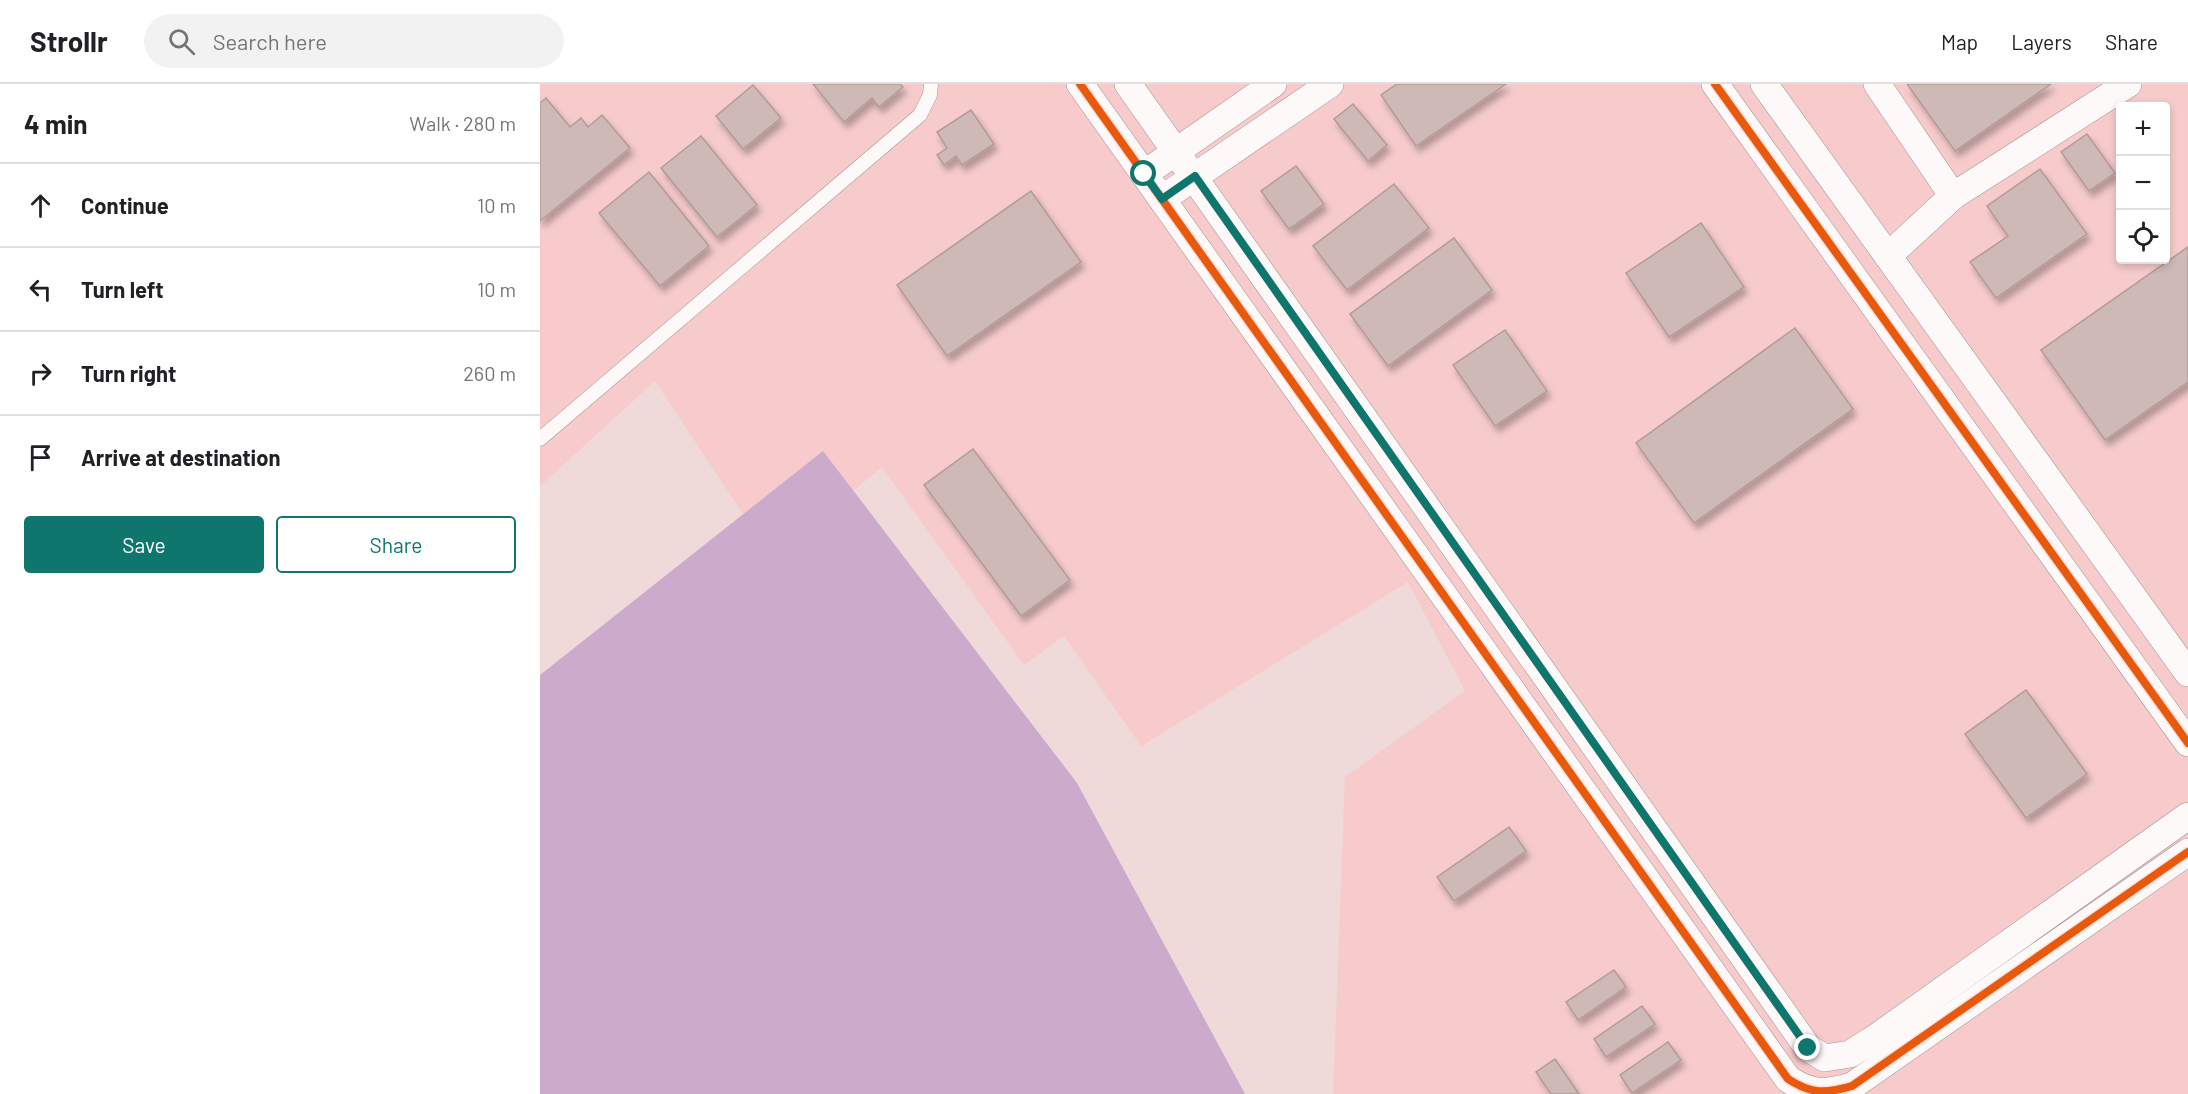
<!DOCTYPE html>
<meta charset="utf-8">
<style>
body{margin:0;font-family:Barlow,sans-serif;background:#f2f2f2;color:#202124}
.controls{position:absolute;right:18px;top:18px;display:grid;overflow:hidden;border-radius:6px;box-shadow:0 3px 9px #0003}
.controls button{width:54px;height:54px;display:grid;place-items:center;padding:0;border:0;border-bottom:2px solid #e0e0e0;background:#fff;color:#202124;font:30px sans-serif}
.stop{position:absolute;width:18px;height:18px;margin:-14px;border:4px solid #0f766e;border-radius:50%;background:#fff}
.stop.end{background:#0f766e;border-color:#fff;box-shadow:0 2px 6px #0008}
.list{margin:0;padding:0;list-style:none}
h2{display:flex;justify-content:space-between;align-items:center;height:78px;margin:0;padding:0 24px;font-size:26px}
h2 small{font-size:20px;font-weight:400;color:#757577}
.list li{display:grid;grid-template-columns:39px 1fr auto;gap:18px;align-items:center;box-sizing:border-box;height:84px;padding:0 24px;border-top:2px solid #e0e0e0}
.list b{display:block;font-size:22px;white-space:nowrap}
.list em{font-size:20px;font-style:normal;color:#757577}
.actions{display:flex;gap:12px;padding:18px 24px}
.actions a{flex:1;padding:14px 0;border:2px solid #0f766e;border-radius:6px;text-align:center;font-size:21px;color:#0f766e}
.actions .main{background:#0f766e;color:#fff}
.icon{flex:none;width:33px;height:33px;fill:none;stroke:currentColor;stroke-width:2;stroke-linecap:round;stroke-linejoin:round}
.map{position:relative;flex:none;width:1648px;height:1010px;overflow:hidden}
header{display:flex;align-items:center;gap:36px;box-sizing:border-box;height:84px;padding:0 30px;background:#fff;border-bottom:2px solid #e0e0e0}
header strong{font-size:28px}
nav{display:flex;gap:33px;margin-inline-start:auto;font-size:21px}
.search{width:420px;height:54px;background:#f2f2f2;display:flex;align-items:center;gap:15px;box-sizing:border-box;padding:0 21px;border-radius:33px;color:#757577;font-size:22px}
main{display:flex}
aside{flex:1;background:#fff}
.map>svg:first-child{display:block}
.built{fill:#f7cbcc;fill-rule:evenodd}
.forest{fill:#cac}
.building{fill:#cfb9b6;stroke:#b09b98;stroke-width:1.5;filter:url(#shadow)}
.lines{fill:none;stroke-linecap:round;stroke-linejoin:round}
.lane-casing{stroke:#a59192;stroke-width:15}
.street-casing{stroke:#a59192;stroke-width:28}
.lane{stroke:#fdf9f9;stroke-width:14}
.street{stroke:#fdf9f9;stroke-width:27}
.cycleway-casing{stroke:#fde0e1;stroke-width:11}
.cycleway{stroke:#e8590c;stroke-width:8}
.route{stroke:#0f766e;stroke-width:8}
</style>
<header>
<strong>Strollr</strong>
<div class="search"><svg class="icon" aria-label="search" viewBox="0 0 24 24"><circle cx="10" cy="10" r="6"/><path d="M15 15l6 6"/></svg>Search here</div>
<nav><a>Map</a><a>Layers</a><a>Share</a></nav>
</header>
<main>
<aside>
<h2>4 min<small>Walk · 280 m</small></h2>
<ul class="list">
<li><svg class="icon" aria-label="ahead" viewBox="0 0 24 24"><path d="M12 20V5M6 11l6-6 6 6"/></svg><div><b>Continue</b></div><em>10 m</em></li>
<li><svg class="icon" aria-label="left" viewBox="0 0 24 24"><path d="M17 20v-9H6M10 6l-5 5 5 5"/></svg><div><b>Turn left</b></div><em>10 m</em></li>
<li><svg class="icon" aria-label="right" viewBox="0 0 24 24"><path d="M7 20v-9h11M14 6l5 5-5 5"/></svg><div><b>Turn right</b></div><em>260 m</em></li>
<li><svg class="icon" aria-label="arrive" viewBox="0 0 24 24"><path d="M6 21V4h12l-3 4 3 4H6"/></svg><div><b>Arrive at destination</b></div></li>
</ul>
<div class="actions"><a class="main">Save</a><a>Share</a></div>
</aside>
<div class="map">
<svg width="1648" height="1010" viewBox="0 0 1648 1010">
<defs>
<filter id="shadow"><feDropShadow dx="3.5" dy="6" stdDeviation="3" flood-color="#0004"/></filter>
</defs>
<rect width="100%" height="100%" fill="#efd9d9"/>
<path class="built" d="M0,0H1648V1010H793L805,693L925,607L868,498L601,662L524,552L484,581L342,383L232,474L115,297L0,402ZM1580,22H1626V176H1580Z"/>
<polygon class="forest" points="283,367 537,699 705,1010 0,1010 0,591"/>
<g class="building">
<polygon points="273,0 360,0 363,3 339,23 332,14 304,38"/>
<polygon points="857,0 966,0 876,62 841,11"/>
<polygon points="1367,0 1511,0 1415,67"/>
<polygon points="213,1 241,34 203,65 176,32"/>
<polygon points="6,14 30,43 41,34 48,43 62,31 90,64 0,137 0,19"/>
<polygon points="813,20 847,61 828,77 794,35"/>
<polygon points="431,26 454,60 422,81 416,72 404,81 397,71 407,64 397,48"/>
<polygon points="1547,50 1575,89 1549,107 1521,68"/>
<polygon points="161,52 217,121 177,153 121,84"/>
<polygon points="756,82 784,120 749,145 721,107"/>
<polygon points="1500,85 1547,150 1456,214 1430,178 1468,152 1447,122"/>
<polygon points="109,88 169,162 120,202 59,129"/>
<polygon points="854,100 889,144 807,206 773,162"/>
<polygon points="491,107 541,178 407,272 357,201"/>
<polygon points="1161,139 1204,203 1129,253 1086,189"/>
<polygon points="914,154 952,206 848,282 810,230"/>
<polygon points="1648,163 1648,298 1565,356 1501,266"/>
<polygon points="1255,244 1313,325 1154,439 1096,359"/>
<polygon points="965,246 1007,307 955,342 913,281"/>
<polygon points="433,365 530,496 481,532 384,401"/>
<polygon points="1486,606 1547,690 1486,734 1425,650"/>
<polygon points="969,743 986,767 914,817 897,793"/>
<polygon points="1074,886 1086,903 1038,936 1026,918"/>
<polygon points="1102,922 1115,940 1066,973 1054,955"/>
<polygon points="1128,958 1141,976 1092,1009 1080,991"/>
<polygon points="1015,975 1039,1010 1011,1010 996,988"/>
</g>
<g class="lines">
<defs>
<polyline id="lane" points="0,355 380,31 390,11 391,0"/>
<g id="street">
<path d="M540,0L1248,995C1271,1010 1285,1010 1312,1002L1648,768"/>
<polyline points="588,0 1268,964 1285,974 1310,970 1334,955 1648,732"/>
<polyline points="1175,0 1648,659"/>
<polyline points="1224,0 1648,589"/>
<polyline points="1337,0 1413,112 1348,172"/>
<polyline points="604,90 733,0"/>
<polyline points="1413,112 1588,0"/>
<polyline points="622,115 790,0"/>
</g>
</defs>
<use href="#lane" class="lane-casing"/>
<use href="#street" class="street-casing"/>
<use href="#lane" class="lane"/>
<use href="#street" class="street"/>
<defs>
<g id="cycleway">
<path d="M540,0L1248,995C1271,1010 1285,1010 1312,1002L1648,768"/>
<polyline points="1175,0 1648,659"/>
</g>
</defs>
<use href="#cycleway" class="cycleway-casing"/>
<use href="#cycleway" class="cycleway"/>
</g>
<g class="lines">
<polyline class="route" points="604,90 622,115 655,92 1268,964"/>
</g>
</svg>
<div class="controls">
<button>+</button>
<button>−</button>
<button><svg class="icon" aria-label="locate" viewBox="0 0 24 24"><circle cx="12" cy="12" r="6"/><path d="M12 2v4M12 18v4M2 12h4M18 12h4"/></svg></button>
</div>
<div class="stop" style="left:604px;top:90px"></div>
<div class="stop end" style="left:1268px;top:964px"></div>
</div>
</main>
